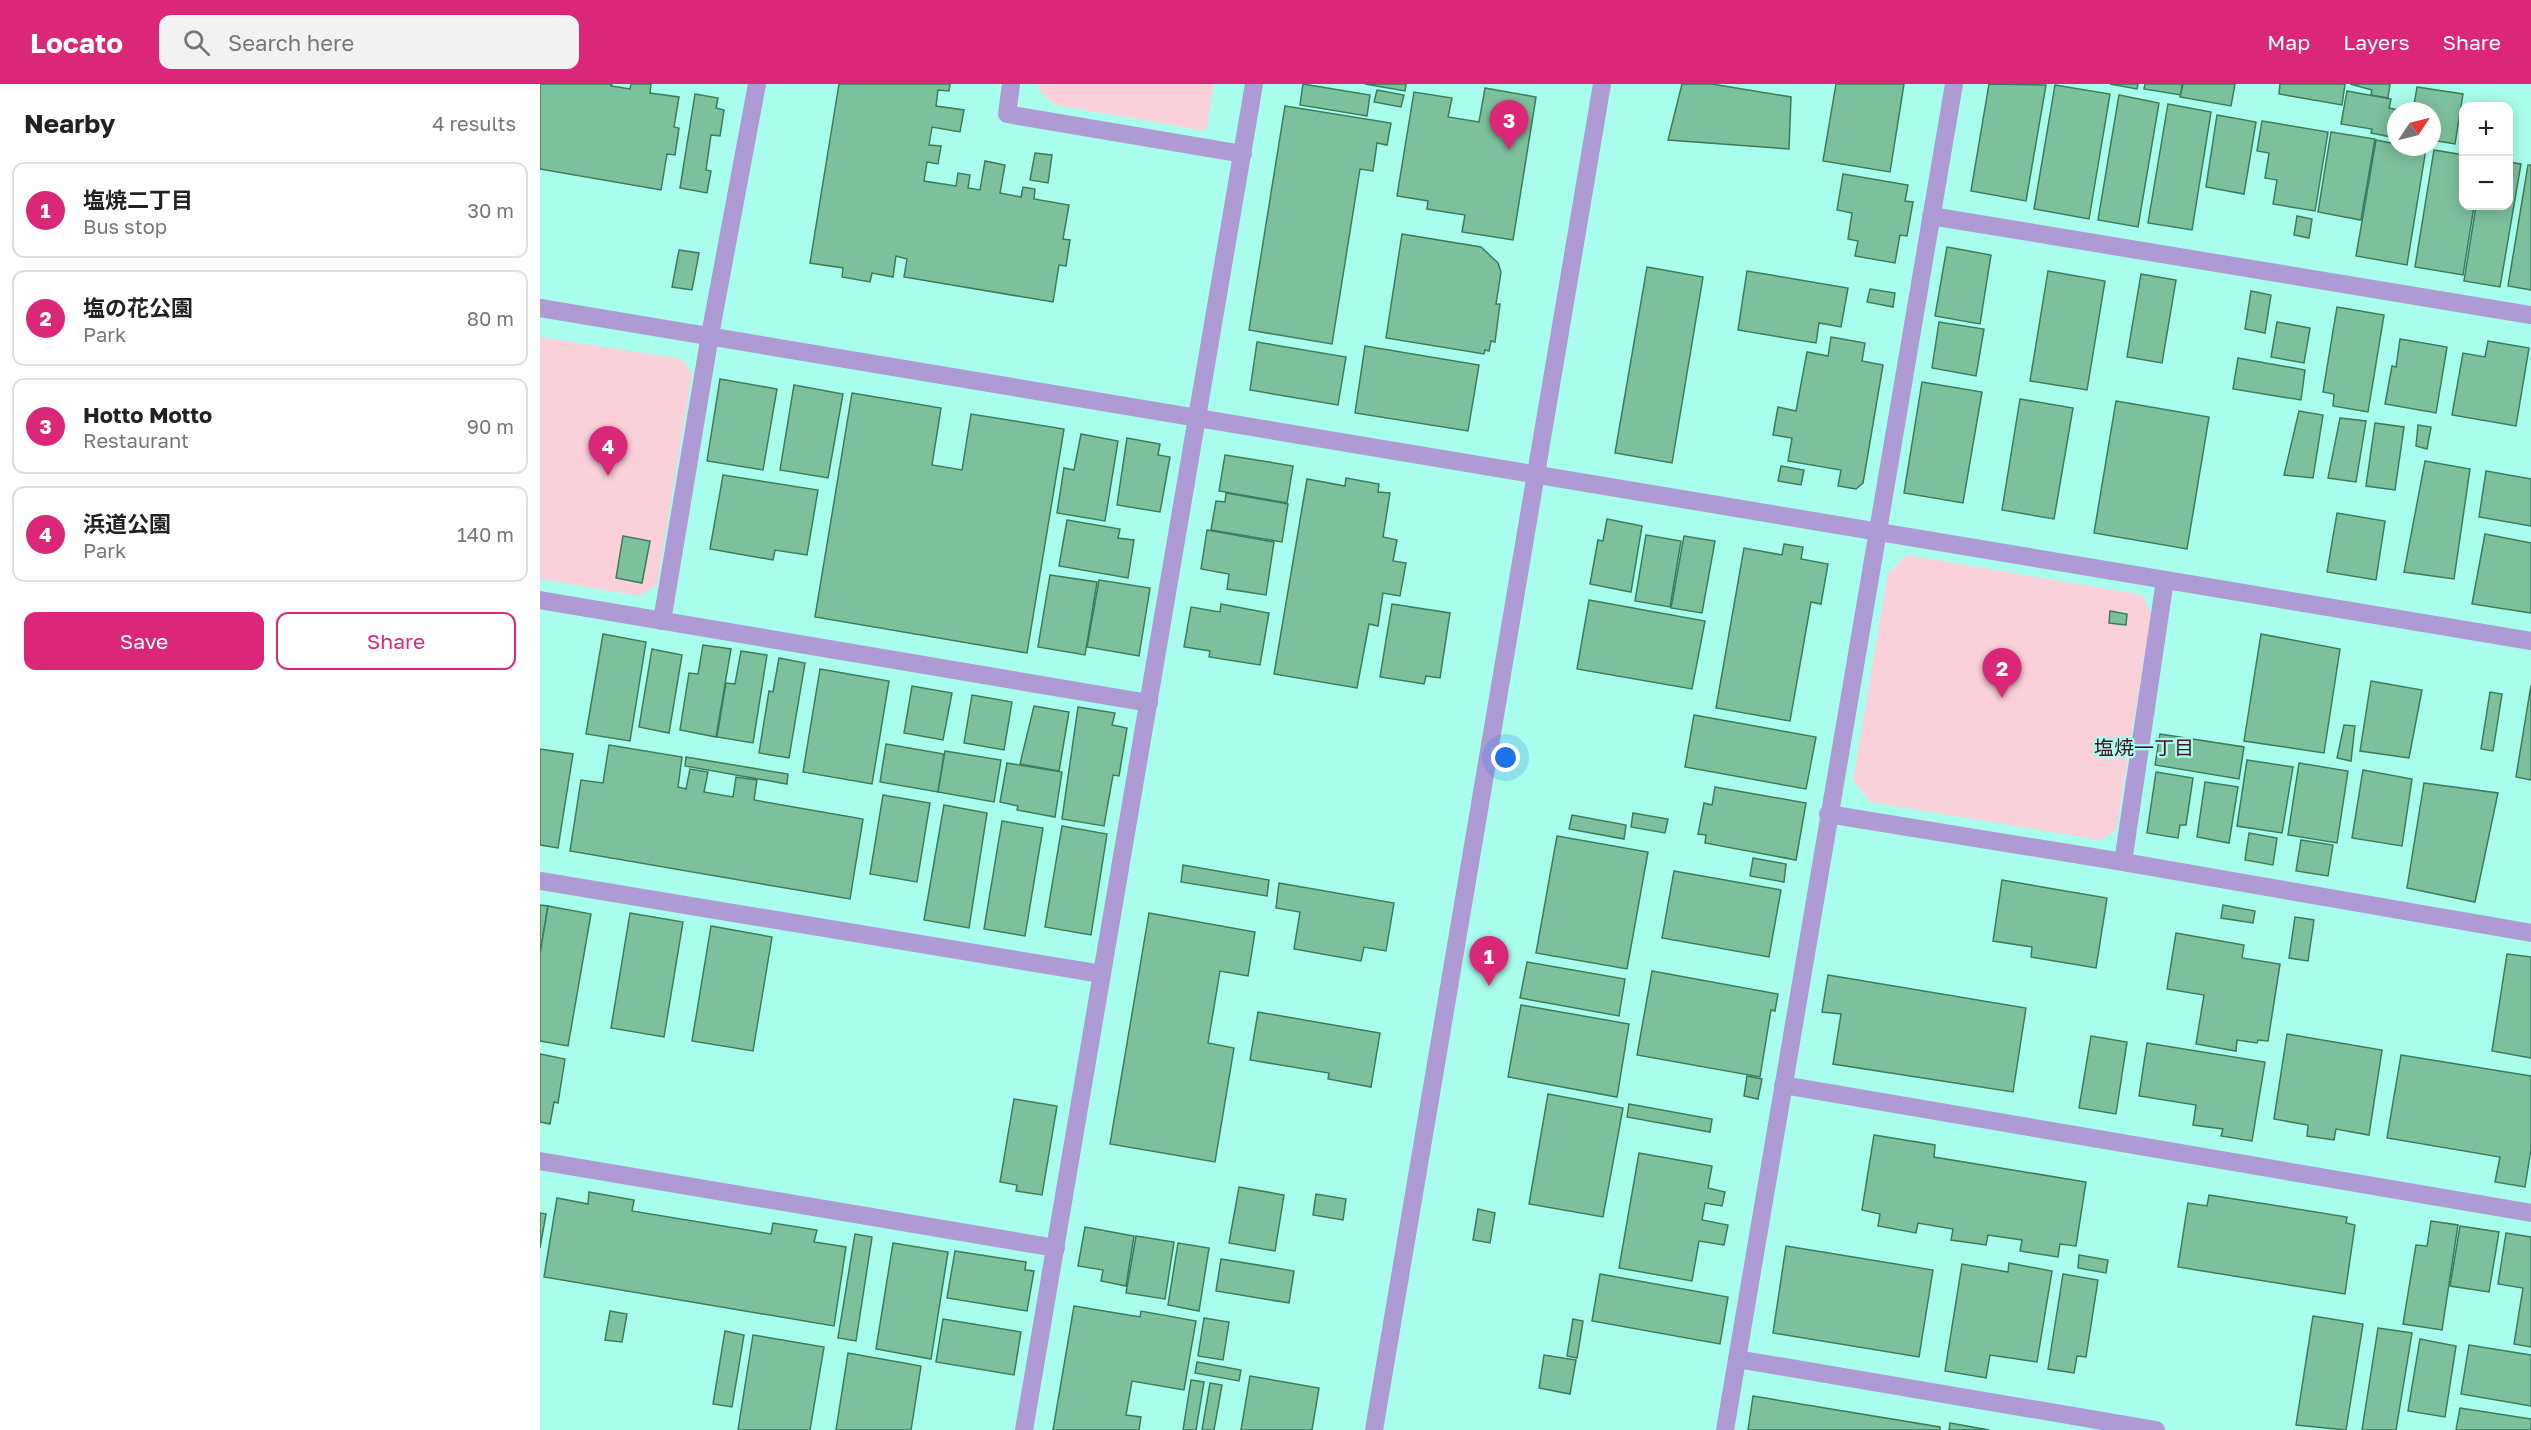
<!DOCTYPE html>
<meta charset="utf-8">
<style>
body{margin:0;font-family:"Golos Text","Noto Sans JP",sans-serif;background:#f2f2f2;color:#222}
.controls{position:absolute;right:18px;top:18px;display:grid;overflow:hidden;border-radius:12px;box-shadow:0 3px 15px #0003}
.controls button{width:54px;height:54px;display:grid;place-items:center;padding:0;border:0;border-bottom:2px solid #e0e0e0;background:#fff;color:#222;font:30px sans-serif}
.compass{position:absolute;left:1847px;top:18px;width:54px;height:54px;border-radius:50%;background:#fff;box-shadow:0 3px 15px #0003;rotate:55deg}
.you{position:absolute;left:966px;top:674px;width:21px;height:21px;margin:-15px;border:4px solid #fff;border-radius:50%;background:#1a73e8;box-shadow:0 0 0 9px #1a73e833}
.badge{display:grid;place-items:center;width:39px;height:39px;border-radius:50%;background:#db2777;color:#fff;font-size:20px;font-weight:700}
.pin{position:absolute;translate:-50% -50px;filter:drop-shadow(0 2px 3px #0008)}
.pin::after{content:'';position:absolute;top:32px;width:21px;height:18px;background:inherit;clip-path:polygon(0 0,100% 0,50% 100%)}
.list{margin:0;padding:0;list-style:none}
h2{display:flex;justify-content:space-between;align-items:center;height:78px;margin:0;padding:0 24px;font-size:26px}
h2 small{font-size:20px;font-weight:400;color:#767676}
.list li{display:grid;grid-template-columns:39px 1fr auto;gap:18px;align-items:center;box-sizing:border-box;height:96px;margin:0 12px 12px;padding:0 12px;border:2px solid #e0e0e0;border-radius:12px}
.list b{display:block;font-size:22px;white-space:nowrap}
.list p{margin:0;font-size:20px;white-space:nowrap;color:#767676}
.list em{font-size:20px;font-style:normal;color:#767676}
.actions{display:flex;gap:12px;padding:18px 24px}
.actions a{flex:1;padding:14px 0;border:2px solid #db2777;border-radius:12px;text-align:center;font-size:21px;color:#db2777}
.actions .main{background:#db2777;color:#fff}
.icon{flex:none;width:33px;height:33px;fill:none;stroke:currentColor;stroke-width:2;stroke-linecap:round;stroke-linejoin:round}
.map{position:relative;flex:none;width:1991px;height:1346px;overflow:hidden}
header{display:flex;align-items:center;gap:36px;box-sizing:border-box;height:84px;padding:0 30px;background:#db2777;color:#fff}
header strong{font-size:28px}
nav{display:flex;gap:33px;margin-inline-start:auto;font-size:21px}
.search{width:420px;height:54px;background:#f2f2f2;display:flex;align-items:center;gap:15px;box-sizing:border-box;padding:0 21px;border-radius:12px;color:#767676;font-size:22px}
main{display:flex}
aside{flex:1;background:#fff}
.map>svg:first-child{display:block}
.green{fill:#fad0db}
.building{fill:#7dc09c;stroke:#3a7c5c;stroke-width:1.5}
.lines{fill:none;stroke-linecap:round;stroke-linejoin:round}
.service{stroke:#ae9ad4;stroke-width:18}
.minor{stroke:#ae9ad4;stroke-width:18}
.tertiary{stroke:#ae9ad4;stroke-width:18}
.labels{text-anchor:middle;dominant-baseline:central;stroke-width:4.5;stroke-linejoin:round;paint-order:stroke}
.neighbourhood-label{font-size:20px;fill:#4f0c29;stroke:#a9fdec}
</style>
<header>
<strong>Locato</strong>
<div class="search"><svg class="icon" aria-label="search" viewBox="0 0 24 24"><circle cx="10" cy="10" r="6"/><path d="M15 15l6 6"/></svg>Search here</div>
<nav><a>Map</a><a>Layers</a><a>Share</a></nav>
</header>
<main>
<aside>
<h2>Nearby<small>4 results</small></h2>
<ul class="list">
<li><span class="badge">1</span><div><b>塩焼二丁目</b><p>Bus stop</p></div><em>30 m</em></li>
<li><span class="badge">2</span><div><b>塩の花公園</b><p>Park</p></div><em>80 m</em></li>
<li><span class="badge">3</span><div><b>Hotto Motto</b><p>Restaurant</p></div><em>90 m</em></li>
<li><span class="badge">4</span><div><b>浜道公園</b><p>Park</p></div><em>140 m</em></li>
</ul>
<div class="actions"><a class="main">Save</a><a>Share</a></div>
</aside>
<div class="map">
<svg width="1991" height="1346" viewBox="0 0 1991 1346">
<rect width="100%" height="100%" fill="#a9fdec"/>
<g class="green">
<polygon points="498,0 674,0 666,47 516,21 501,9"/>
<polygon points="0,253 142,275 152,290 117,501 99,512 0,495"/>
<polygon points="1367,471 1603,511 1611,531 1576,746 1560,756 1330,718 1313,696 1348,489"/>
</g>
<g class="building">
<polygon points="0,0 72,0 71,2 90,5 91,0 111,0 110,9 139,13 134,43 139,44 135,71 127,70 121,106 0,85"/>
<polygon points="299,0 410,0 409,7 398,6 396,22 424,26 420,48 392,43 389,61 401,62 398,80 387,78 384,97 416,102 418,89 430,91 428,104 440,106 445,77 465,81 460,109 481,113 483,103 495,105 494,115 529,121 523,155 530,156 526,182 519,181 513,218 364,193 367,175 356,172 353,193 332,189 330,198 302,193 303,184 270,179"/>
<polygon points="763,0 830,11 827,32 760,21"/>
<polygon points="825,0 866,0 865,7"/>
<polygon points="1142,0 1172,0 1251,13 1249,65 1128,56"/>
<polygon points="1296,0 1364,0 1350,88 1283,77"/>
<polygon points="1449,0 1506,1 1486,117 1431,107"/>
<polygon points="1570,0 1598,0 1597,5"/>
<polygon points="1605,0 1642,0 1641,11 1604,5"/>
<polygon points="1643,0 1695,0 1691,22 1640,13"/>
<polygon points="1740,0 1805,0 1802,21 1739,10"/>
<polygon points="1810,0 1850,0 1848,14 1831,11 1832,6"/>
<polygon points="1515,1 1570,10 1549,135 1494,125"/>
<polygon points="1877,3 1923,10 1915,60 1892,56 1892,27 1873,27"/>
<polygon points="945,4 996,13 973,156 922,148 925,131 887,125 888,117 857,112 874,8 912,14 908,33 939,38"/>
<polygon points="837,6 864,11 861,23 834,18"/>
<polygon points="1807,7 1851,15 1849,24 1863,27 1856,27 1856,54 1831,49 1832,45 1801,40"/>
<polygon points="155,10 178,14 176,24 184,26 180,52 171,51 166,86 171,87 167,109 140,104"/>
<polygon points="1579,11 1619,19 1598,143 1558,136"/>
<polygon points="1628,20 1671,28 1652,146 1608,139"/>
<polygon points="745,22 851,39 847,61 837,59 833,87 820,85 792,260 709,246"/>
<polygon points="1677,31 1716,38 1704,110 1666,103"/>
<polygon points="1722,37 1788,48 1775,127 1733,120 1737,96 1725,94 1729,69 1717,67"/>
<polygon points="1791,48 1835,55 1821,136 1778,128"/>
<polygon points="1836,56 1856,60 1856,63 1886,65 1867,181 1816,172"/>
<polygon points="1894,66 1924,71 1924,122 1934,122 1923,191 1875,183"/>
<polygon points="495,69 512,71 508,99 490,96"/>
<polygon points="1968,78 1981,80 1960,203 1924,197 1936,122 1968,122"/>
<polygon points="1988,81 1991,81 1991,206 1968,202"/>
<polygon points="1303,90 1368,101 1365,117 1373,118 1367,152 1360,151 1355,179 1315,172 1318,157 1308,155 1312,129 1297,126"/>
<polygon points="1757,132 1772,135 1769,154 1754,151"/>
<polygon points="862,150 941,163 958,179 961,188 956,220 960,220 955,258 951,257 949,267 945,266 944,270 846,254"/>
<polygon points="1407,163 1451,171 1440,240 1395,232"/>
<polygon points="139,166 159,169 152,206 132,203"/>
<polygon points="1107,183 1163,193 1132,379 1075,369"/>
<polygon points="1207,187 1308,204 1301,243 1279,239 1276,259 1198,246"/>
<polygon points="1508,187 1565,197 1547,306 1490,297"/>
<polygon points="1601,190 1636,196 1622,279 1587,273"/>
<polygon points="1330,205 1355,209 1353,223 1327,218"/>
<polygon points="1711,207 1731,211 1725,249 1705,245"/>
<polygon points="1797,223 1844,231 1828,328 1793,322 1794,310 1783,308"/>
<polygon points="1399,238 1444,245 1436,292 1392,284"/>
<polygon points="1737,238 1770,244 1764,279 1731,273"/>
<polygon points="1291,253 1325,259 1322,277 1343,281 1323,399 1316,405 1298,402 1301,386 1248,377 1252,354 1233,351 1238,323 1256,327 1267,268 1288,272"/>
<polygon points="1860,255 1907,263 1896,329 1845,320 1852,282 1856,283"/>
<polygon points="1948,257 1989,264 1976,342 1912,331 1923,269 1945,273"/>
<polygon points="717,258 806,273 798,321 710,306"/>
<polygon points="825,262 939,281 928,347 815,329"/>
<polygon points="1698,274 1765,286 1761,316 1693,305"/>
<polygon points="180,295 237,305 223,386 167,377"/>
<polygon points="1382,298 1442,308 1423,419 1364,409"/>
<polygon points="254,301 303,310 288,394 240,386"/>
<polygon points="312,309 401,324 392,381 422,386 431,330 524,345 487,569 275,533"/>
<polygon points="1480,315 1533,324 1514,435 1462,426"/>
<polygon points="1576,317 1669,333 1647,465 1554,449"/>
<polygon points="1759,327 1783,331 1773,394 1744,391"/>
<polygon points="1800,334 1826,337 1816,398 1788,394"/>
<polygon points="1835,339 1864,343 1855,406 1826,402"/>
<polygon points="1878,341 1891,343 1887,365 1876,362"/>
<polygon points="541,350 578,357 565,437 517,429 524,384 534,386"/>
<polygon points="587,354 620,360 618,371 630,373 620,428 577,421"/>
<polygon points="685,371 753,382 747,419 679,407"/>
<polygon points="1885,377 1930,385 1914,495 1864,488"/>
<polygon points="1241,382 1264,386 1261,401 1238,397"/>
<polygon points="1946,387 1991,395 1991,442 1939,433"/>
<polygon points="183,391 278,406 267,471 235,466 233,476 170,465"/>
<polygon points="806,394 839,400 838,408 850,409 843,453 857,456 853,477 866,479 860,512 843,509 838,542 829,540 817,604 734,590 767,395 805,402"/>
<polygon points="686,409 748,420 742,458 671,446 676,417 685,418"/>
<polygon points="1797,429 1845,437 1836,496 1787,488"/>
<polygon points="1067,435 1102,442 1091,508 1050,500 1058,456 1063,457"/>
<polygon points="527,436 580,445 578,454 594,456 588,494 519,482"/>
<polygon points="667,446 734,458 726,511 687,505 689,490 661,485"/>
<polygon points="1945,450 1991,459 1991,529 1932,520"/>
<polygon points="1106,451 1141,457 1130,523 1095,517"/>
<polygon points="83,452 110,457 102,499 76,494"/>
<polygon points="1144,452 1175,457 1162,529 1131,524"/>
<polygon points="1244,460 1263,463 1261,475 1288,480 1281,520 1271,518 1250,637 1176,624 1204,464 1242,471"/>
<polygon points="510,491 557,498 545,571 498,563"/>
<polygon points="559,496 610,504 599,572 547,563"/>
<polygon points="1049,516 1165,537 1152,605 1037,585"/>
<polygon points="681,520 729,529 720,581 669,573 670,567 644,563 651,523 680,528"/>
<polygon points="852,520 910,529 900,594 886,592 884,600 840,593"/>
<polygon points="1570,527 1587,530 1586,541 1569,539"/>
<polygon points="63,550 106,558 90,657 46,650"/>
<polygon points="1721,550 1800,565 1784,669 1704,657"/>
<polygon points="163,561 191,565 176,653 140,646 149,589 158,590"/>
<polygon points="112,565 142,571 129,649 99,643"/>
<polygon points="201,567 227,571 213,659 177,653 186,599 195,600"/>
<polygon points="239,574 265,579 249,674 219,669 229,607 233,608"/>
<polygon points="280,585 349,597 332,700 263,688"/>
<polygon points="1831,597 1882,606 1869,674 1820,667"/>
<polygon points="1991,601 1991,696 1976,693"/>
<polygon points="372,602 412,609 403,656 364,649"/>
<polygon points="1950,608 1962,610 1953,667 1941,665"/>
<polygon points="432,611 472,618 464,666 424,659"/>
<polygon points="494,622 529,628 519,687 480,680"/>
<polygon points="538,623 575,629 572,641 587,644 579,692 573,691 564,742 522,735"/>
<polygon points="1154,631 1276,653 1266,705 1145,683"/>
<polygon points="1804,641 1815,642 1811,677 1797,674"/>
<polygon points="1620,650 1704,663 1699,695 1615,681"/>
<polygon points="346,660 404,670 398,708 340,698"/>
<polygon points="69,661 142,673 138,703 146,705 150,685 168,688 164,708 193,713 196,693 217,696 214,716 323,735 310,815 30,767 41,696 63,699"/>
<polygon points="0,665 33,670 18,764 0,761"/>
<polygon points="405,667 461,676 454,718 398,708"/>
<polygon points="146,673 248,690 247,700 145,682"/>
<polygon points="1707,676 1753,683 1742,749 1697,742"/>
<polygon points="467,679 522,688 515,733 477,726 478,722 460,718"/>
<polygon points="1759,679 1808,687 1797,759 1748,751"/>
<polygon points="1823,686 1872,695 1862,762 1812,754"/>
<polygon points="1616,688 1653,694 1646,741 1640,741 1638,754 1607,749"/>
<polygon points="1665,698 1698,703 1689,759 1657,753"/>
<polygon points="1884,699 1958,709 1935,818 1867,804"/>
<polygon points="1175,703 1266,719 1256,776 1165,759 1166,751 1158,750 1164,719 1172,721"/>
<polygon points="343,711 390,719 377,798 330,790"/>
<polygon points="404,721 447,729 429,844 384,836"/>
<polygon points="1093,729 1128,735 1125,749 1091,743"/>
<polygon points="1032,731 1086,741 1084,755 1029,745"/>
<polygon points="462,737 503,744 485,852 444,845"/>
<polygon points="522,742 567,750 551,851 505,843"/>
<polygon points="1709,749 1737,754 1733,781 1705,776"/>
<polygon points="1017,752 1108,768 1087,885 996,869"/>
<polygon points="1761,756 1793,761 1788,792 1756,787"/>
<polygon points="1213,774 1246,780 1244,798 1210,792"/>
<polygon points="643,781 729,796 727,812 641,798"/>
<polygon points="1134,787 1241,806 1229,873 1122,854"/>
<polygon points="1462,796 1567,814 1556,884 1491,873 1492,863 1453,857"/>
<polygon points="739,799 854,819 846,867 824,863 821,877 754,865 760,828 736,824"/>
<polygon points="0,821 8,822 0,870"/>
<polygon points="1683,821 1715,827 1713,839 1681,834"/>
<polygon points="8,822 51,830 28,962 0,957 0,870"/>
<polygon points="90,829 143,838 124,953 71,944"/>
<polygon points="609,829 715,848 708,892 680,887 668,959 694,964 675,1078 570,1060"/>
<polygon points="1755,833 1774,836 1768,877 1749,874"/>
<polygon points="171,842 232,853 213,967 152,957"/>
<polygon points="1636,849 1704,861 1702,874 1740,880 1728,957 1718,956 1717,959 1697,956 1696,967 1656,960 1664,911 1627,905"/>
<polygon points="1967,870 1991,873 1991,974 1952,967"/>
<polygon points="987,878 1085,895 1079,932 980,914"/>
<polygon points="1112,887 1238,910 1235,927 1231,926 1220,993 1097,971"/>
<polygon points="1288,891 1486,924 1473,1008 1293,980 1301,930 1282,928"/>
<polygon points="981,921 1089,940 1077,1013 968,993"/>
<polygon points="718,928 840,949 831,1003 788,995 789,989 710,976"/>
<polygon points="1747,950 1842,966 1829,1051 1796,1045 1794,1056 1767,1052 1768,1041 1734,1035"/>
<polygon points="1551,952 1587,958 1576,1030 1539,1024"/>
<polygon points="1607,959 1725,978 1712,1057 1681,1052 1683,1045 1653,1041 1656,1021 1599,1012"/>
<polygon points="0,970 25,975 18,1019 14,1018 10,1040 0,1038"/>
<polygon points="1861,971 1991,992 1991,1065 1985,1103 1955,1098 1960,1073 1847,1054"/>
<polygon points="1207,992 1222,995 1218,1015 1204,1012"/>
<polygon points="1008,1010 1083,1024 1063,1133 989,1120"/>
<polygon points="474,1015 517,1022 502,1111 476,1107 477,1101 460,1098"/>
<polygon points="1089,1020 1172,1035 1170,1048 1087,1033"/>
<polygon points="1334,1051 1395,1061 1394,1073 1546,1098 1536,1162 1520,1160 1518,1173 1480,1167 1482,1156 1448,1151 1446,1161 1411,1156 1413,1145 1378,1139 1376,1149 1338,1142 1340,1130 1322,1126"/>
<polygon points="1099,1069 1172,1082 1168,1104 1185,1108 1182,1122 1165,1119 1162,1136 1188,1141 1184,1161 1159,1157 1152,1197 1079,1184"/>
<polygon points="699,1103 744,1111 735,1167 689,1159"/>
<polygon points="49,1108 94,1116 92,1127 231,1150 233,1139 277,1146 274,1158 306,1163 294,1242 4,1193 17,1114 48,1120"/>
<polygon points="776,1110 806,1115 803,1136 773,1131"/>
<polygon points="1669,1111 1807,1133 1806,1139 1815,1141 1805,1210 1638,1183 1648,1119 1667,1122"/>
<polygon points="938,1125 955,1129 950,1159 933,1156"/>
<polygon points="0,1129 6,1130 0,1164"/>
<polygon points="1891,1137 1918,1141 1902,1246 1863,1240 1876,1161 1887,1162"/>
<polygon points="1920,1142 1959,1148 1949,1208 1910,1202"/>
<polygon points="545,1143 594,1152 586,1202 561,1197 563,1186 538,1182"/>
<polygon points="1966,1149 1991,1153 1991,1263 1974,1260 1983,1204 1958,1200"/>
<polygon points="315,1150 332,1153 316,1257 298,1254"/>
<polygon points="596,1152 634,1158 625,1215 586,1209"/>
<polygon points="353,1159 408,1168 391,1275 336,1265"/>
<polygon points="638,1159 669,1164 659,1227 628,1221"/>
<polygon points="1246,1162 1393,1186 1379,1273 1233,1249"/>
<polygon points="415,1167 486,1178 485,1186 494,1187 487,1227 407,1214"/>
<polygon points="1539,1171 1568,1176 1566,1189 1538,1184"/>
<polygon points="681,1175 754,1187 749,1219 676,1207"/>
<polygon points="1469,1179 1512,1187 1497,1278 1450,1271 1446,1294 1405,1287 1422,1180 1468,1188"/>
<polygon points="1060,1190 1188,1213 1180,1260 1052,1237"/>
<polygon points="1523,1190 1558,1196 1546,1273 1537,1272 1534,1289 1508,1285"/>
<polygon points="534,1222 600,1233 601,1227 656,1237 644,1306 592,1297 586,1331 601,1333 599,1346 513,1346"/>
<polygon points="70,1227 87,1230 82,1258 65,1256"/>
<polygon points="1773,1232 1823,1240 1806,1346 1756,1341"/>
<polygon points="664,1234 689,1238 683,1276 658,1272"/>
<polygon points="403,1235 481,1248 474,1291 396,1278"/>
<polygon points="1033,1235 1043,1237 1037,1274 1027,1272"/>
<polygon points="1838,1244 1872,1249 1856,1346 1822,1346"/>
<polygon points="185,1247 204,1251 192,1323 173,1320"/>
<polygon points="213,1251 284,1263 270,1346 198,1346"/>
<polygon points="1880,1255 1916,1262 1905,1333 1868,1327"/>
<polygon points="1929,1261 1991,1271 1991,1322 1921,1310"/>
<polygon points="308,1269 381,1282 371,1346 296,1346"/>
<polygon points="1004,1271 1036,1276 1030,1310 999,1304"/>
<polygon points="657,1278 701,1286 699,1297 655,1289"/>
<polygon points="710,1292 779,1304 772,1346 701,1346"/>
<polygon points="651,1296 664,1298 656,1346 643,1346"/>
<polygon points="670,1299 682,1301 674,1346 662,1346"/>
<polygon points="1213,1312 1400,1343 1400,1346 1208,1346"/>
<polygon points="1920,1324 1991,1335 1991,1346 1916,1346"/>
<polygon points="1410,1339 1449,1346 1409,1346"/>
</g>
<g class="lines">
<g class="service">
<polyline points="471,0 467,30 703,70"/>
<polyline points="170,251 217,0"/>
</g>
<g class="minor">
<polyline points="1391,132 1991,231"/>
<polyline points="0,516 609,619"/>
<polyline points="122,537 170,251"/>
<polyline points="1288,730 1583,778 1991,849"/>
<polyline points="1583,778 1625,496"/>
<polyline points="0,797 562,890"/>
<polyline points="1243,1001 1991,1129"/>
<polyline points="0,1077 516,1164"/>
<polyline points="1197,1275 1616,1346"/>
<polyline points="484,1346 714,0"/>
<polyline points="1185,1346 1414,0"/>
</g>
<g class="tertiary">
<polyline points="0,224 1991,557"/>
<polyline points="834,1346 1062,0"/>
</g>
</g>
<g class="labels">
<g class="neighbourhood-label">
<text x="1604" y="663">塩焼一丁目</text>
</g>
</g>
</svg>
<div class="controls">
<button>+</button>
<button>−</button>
</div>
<svg class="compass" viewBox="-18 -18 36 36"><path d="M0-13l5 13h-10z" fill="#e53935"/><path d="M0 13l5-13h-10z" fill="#767676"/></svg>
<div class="you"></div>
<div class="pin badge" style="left:949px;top:902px">1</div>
<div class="pin badge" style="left:1462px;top:614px">2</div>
<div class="pin badge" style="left:969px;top:66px">3</div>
<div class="pin badge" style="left:68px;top:392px">4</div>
</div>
</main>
